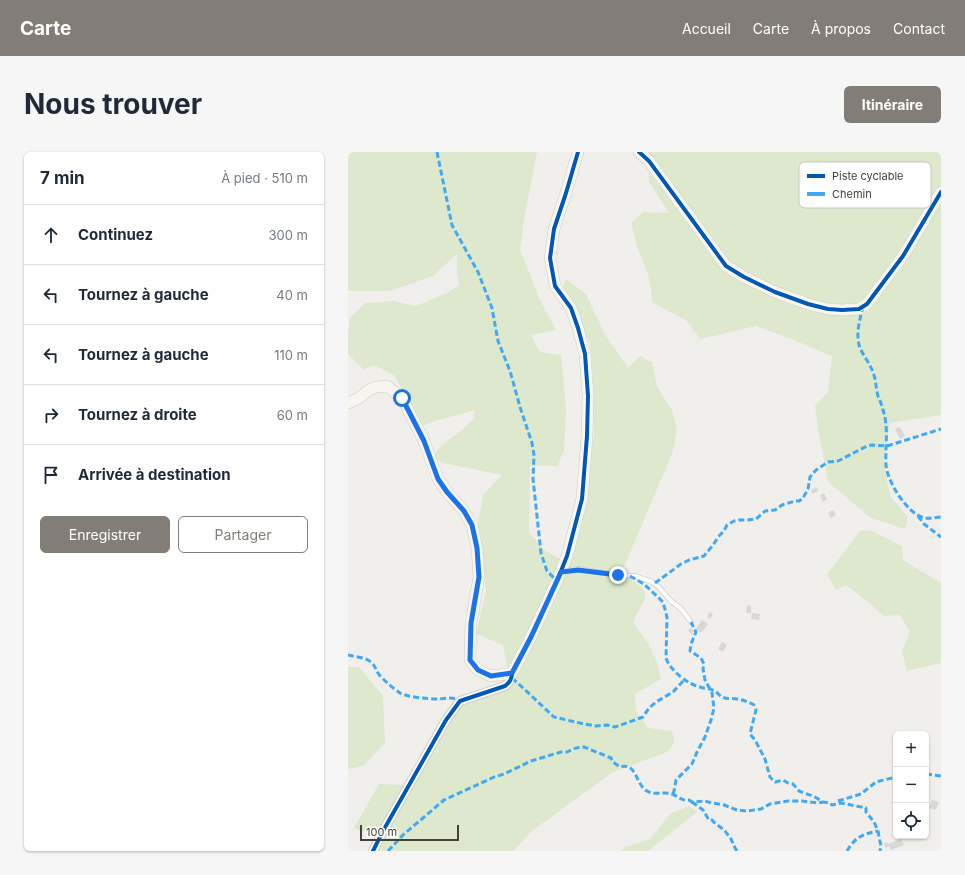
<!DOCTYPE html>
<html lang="fr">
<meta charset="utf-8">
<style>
body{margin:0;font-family:Inter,sans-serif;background:#f6f6f7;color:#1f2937}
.controls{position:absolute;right:12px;bottom:12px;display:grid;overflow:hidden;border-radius:6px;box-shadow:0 1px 3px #0004}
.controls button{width:36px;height:36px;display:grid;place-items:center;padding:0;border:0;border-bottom:1px solid #e0e1e3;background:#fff;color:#1f2937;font:20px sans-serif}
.scale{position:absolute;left:12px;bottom:10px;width:99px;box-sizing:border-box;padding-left:4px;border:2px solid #464138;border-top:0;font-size:11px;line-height:14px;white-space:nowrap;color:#464138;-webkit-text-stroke:3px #fff;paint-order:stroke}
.stop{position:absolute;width:12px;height:12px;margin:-9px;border:3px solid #1a73e8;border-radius:50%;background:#fff}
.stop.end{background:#1a73e8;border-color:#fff;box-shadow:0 1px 4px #0008}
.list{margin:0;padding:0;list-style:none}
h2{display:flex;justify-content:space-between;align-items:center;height:52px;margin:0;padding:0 16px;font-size:17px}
h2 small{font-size:13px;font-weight:400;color:#747a83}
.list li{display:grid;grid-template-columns:26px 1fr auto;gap:12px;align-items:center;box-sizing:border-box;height:60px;padding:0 16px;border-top:1px solid #e0e1e3}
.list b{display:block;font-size:15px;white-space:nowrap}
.list em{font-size:13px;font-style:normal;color:#747a83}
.actions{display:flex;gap:8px;padding:12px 16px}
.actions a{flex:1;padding:9px 0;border:1px solid #827e77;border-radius:6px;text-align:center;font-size:14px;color:#827e77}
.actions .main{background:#827e77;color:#fff}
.icon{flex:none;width:22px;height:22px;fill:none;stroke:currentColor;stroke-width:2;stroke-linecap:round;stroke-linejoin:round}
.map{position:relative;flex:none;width:593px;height:699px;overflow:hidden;border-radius:6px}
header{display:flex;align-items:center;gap:24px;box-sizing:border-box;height:56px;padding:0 20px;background:#827e77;color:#fff}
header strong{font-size:19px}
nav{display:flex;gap:22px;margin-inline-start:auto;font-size:14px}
.intro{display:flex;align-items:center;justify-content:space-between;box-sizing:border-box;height:96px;padding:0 24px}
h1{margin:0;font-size:28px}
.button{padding:10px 18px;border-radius:6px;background:#827e77;color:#fff;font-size:14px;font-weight:700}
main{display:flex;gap:24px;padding:0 24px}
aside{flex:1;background:#fff;border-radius:6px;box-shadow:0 1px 3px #0004}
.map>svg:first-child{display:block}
.green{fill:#dde8cd}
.building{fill:#dad8d4}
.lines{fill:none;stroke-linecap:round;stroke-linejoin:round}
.lane-casing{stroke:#cfcdc9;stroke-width:5.5}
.street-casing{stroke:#cfcdc9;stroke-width:10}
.secondary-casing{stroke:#cfccc2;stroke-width:12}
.lane{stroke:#fdfdfc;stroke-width:4}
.street{stroke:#fdfdfc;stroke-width:8}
.secondary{stroke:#f6f5f0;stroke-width:11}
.quiet{stroke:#3fa9f5;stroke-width:3;stroke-dasharray:6 3;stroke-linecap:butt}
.cycleway-casing{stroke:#fff;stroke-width:6}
.cycleway{stroke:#0057b8;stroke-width:4}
.route{stroke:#1a73e8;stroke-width:5}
.key{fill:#fff;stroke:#c8c6c3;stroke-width:1}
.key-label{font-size:11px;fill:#464138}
</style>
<header>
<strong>Carte</strong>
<nav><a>Accueil</a><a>Carte</a><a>À propos</a><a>Contact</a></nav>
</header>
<div class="intro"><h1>Nous trouver</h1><a class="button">Itinéraire</a></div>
<main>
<aside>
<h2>7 min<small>À pied · 510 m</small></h2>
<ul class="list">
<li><svg class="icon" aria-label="ahead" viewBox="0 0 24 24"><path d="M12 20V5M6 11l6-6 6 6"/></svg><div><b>Continuez</b></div><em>300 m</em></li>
<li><svg class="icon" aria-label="left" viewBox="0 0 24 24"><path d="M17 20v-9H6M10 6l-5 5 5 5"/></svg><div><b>Tournez à gauche</b></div><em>40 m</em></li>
<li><svg class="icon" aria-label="left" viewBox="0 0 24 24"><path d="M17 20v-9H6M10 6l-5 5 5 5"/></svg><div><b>Tournez à gauche</b></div><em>110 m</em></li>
<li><svg class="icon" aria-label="right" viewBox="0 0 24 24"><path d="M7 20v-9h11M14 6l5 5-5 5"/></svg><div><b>Tournez à droite</b></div><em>60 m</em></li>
<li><svg class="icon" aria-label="arrive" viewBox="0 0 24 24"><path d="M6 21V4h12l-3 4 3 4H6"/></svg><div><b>Arrivée à destination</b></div></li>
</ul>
<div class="actions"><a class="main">Enregistrer</a><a>Partager</a></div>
</aside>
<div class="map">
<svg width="593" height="699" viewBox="0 0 593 699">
<rect width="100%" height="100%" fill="#f1efeb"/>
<g class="green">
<polygon points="0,0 189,0 177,62 172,97 192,148 208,178 183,183 192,200 213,203 218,255 216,299 209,314 182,314 181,380 196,398 212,407 235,351 246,284 245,225 242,191 215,136 218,127 238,142 257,183 280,216 292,204 304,210 309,235 324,258 329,277 325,299 276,415 263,415 278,423 297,439 297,446 285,470 301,493 309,511 313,527 287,542 288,559 300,576 324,579 327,590 319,600 265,620 184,679 165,699 26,699 34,687 6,676 31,632 58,633 90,573 107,550 151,533 161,527 155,493 128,482 138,439 132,391 129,377 135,343 154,323 95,311 85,304 95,292 114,278 126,266 127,258 87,269 73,274 47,224 26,213 16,218 0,202 0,183 2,166 17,151 45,149 68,154 99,141 111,133 109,122 109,102 85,124 42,139 0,139"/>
<polygon points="300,0 593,0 593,263 542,271 536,311 542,344 560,365 557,377 523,366 480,330 470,277 467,254 480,240 484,204 441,186 408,174 352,187 339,169 304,150 303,136 299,119 290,98 283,71 295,60 321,61 301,30"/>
<polygon points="513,378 524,379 554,394 555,408 593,431 593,511 559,519 554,499 562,480 552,463 536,464 520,450 498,433 488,438 479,422"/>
<polygon points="0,515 11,515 35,544 37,591 15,614 0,617"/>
<polygon points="341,654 349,660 300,699 272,699 278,695 302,687 322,662"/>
</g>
<g class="building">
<polygon points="552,275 557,284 552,287 547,277"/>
<polygon points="469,335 470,339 464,342 463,338"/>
<polygon points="476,341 479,348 475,350 472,343"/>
<polygon points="485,358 488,363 483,366 480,361"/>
<polygon points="399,453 403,454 403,461 398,461"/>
<polygon points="362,460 365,462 362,467 359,465"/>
<polygon points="404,461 412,462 411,468 403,467"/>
<polygon points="354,468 360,472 353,481 348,477"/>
<polygon points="342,476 346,479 344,482 340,479"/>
<polygon points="374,490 379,493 375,500 370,497"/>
<polygon points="584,648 591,650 588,658 581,656"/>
<polygon points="553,687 556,693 543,698 541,694 537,696 536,691 539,690 540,692"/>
</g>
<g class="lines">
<defs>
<path id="lane" d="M215,419L230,417L270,423L287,424L304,430C312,434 317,443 323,449C326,452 330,454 333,457C337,461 340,466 343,470"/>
<path id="street" d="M25,699L35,679L98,568L112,549L157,534C162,530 164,527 164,521"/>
<g id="secondary">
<polyline points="291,0 301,9 378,114 396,125 427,140 460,152 480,157 494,158 511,157 519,152 555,104 593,40"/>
<polyline points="0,251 11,246 21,238 28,235 39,234 54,246 76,289 90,327 99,340 116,359 124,373 129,396 131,425 123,471 122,508 130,518 143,524 164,521 183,485 209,429 219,404 234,347 239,284 240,244 237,202 230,176 223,156 207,134 202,106 206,77 218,41 230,0"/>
</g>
</defs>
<use href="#lane" class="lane-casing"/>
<use href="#street" class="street-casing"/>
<use href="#secondary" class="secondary-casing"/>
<use href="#lane" class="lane"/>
<use href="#street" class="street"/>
<use href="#secondary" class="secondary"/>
<g class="quiet">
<polyline points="89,0 104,73 130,120 144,156 150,189 162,219 172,255 184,291 186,303 185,327 193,401 199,419 209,429"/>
<path d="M515,154C512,168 507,182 512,196C516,205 523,213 526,223C528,230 528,237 530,244C532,249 534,253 535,258C541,276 537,294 538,313C539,329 560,364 578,366C582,367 588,365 593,365"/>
<polyline points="570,364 576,372 593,385"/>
<path d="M282,424L296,432L315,450L319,465L318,506C322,518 339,532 352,535C357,537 362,536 367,539C370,541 372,545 377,546C380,547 385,546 389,547C395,548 401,550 406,553L408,558L402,582L407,588L417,607L422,625L427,630L435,628L440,631L445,632L451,639L467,645L475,650L482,651L484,653L493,651L518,656V660L526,670L530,679L531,685L533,694L532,699"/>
<polyline points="307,431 333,412 341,408 356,404 365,393 371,384 376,379 379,373 386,369 391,368 399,368 408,367 417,359 427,358 434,353 447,349 451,349 455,346 460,337 462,325 468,318 480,310 490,309 519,294 524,293 539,294 593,277"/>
<path d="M0,503C7,505 17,505 23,510C27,513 27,517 30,521C33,526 47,538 52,541C59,545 80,547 89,547C97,547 105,544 112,549"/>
<polyline points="164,526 174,535 206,565 236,572 248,574 259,573 267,575 295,565 301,556 308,550 325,540 336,528"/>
<polyline points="578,622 593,624"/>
<polyline points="325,642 326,639 328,628 344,612 349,600 357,585 363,568 366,556 364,541 357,528 355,517 356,512 353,506 342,499 343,492 348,480 343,470"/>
<polyline points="490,649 513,642 528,630 548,625"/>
<path d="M344,650L355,658L361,668H364C367,672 373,675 377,679C379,682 381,684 383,687C385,691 386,695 389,699"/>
<path d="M40,699L55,683L96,648L146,625L156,622L183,609L213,600H219L228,596L236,595L263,606L265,610L272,615C289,610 287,632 299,639C307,644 316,639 324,642C330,644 333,649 341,648L344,650L357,649L364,651L376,653L389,658L399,659L413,657L422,652L440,649H454L470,651L475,650"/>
<path d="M499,699C507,685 515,682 530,679"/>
</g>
<defs>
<g id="cycleway">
<polyline points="291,0 301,9 378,114 396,125 427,140 460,152 480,157 494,158 511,157 519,152 555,104 593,40"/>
<path d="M25,699L35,679L98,568L112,549L157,534C162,530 164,527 164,521L183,485L209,429L219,404L234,347L239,284L240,244L237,202L230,176L223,156L207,134L202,106L206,77L218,41L230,0"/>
</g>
</defs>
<use href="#cycleway" class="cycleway-casing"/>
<use href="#cycleway" class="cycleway"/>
</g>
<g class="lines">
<polyline class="route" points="54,246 76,289 90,327 99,340 116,359 124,373 129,396 131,425 123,471 122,508 130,518 143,524 164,521 183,485 213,420 230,418 270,423"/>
</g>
<rect x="451" y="10" width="132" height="46" rx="6" class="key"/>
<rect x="459" y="22" width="18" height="4" fill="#0057b8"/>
<rect x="459" y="40" width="18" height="4" fill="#3fa9f5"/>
<g class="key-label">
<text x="484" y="28">Piste cyclable</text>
<text x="484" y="46">Chemin</text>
</g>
</svg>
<div class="controls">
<button>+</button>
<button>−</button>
<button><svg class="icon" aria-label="locate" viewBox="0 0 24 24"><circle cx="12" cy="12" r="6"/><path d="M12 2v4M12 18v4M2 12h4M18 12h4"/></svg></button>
</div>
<div class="scale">100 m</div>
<div class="stop" style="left:54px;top:246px"></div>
<div class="stop end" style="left:270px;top:423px"></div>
</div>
</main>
